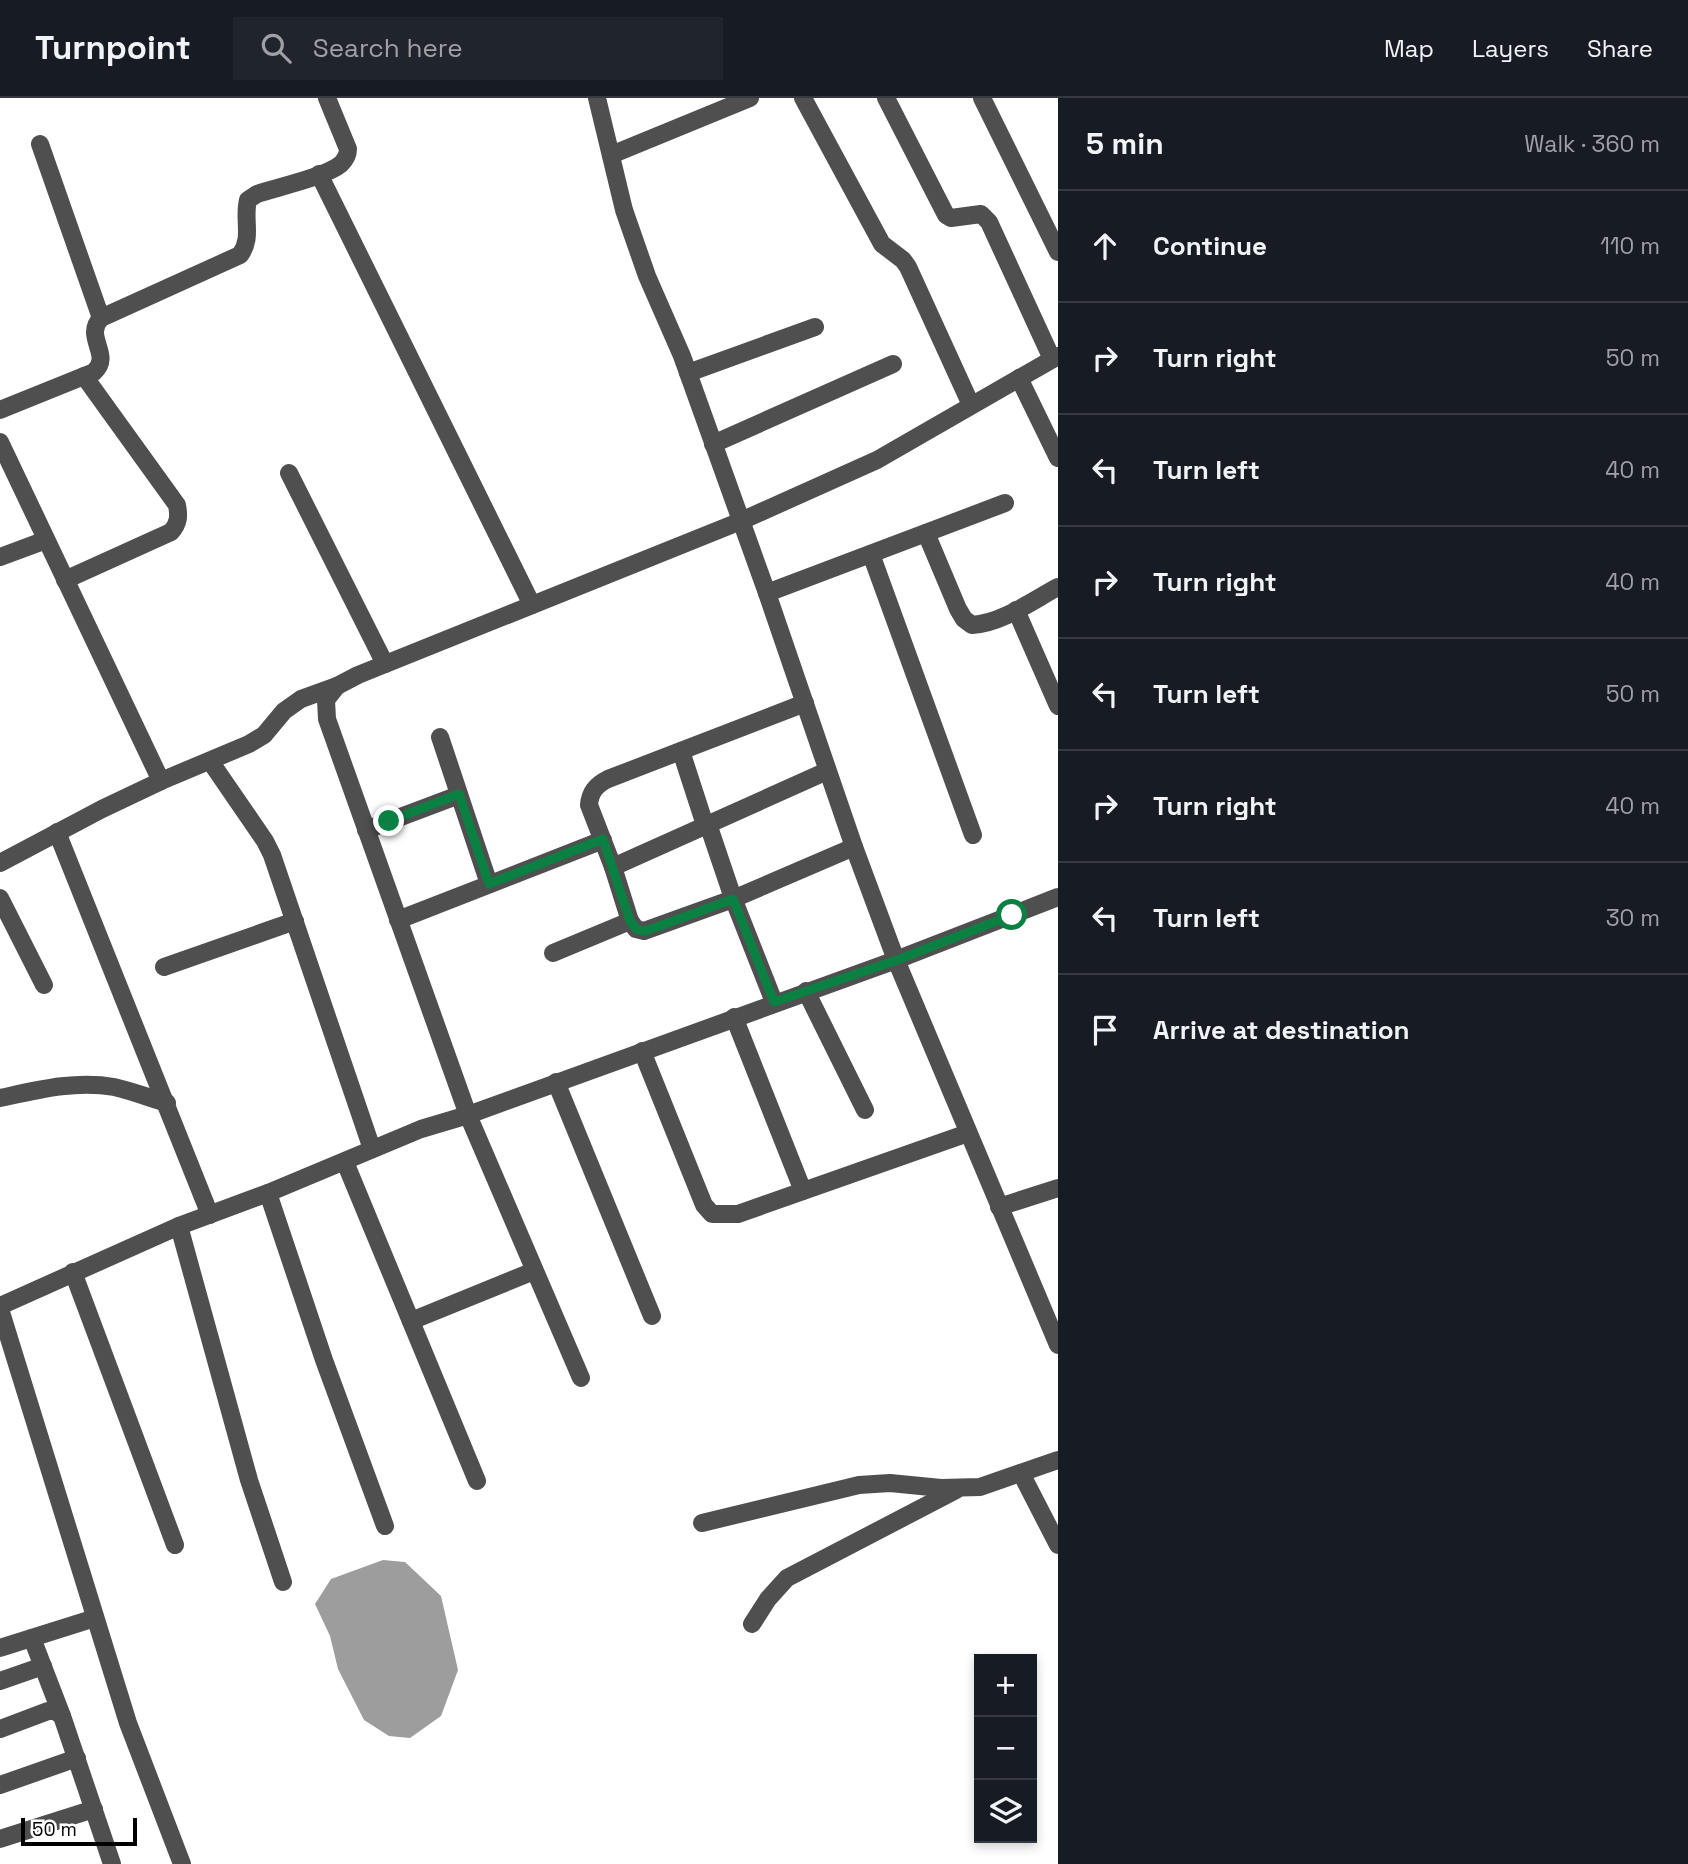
<!DOCTYPE html>
<meta charset="utf-8">
<style>
body{margin:0;font-family:"Space Grotesk",sans-serif;background:#20242c;color:#f1f3f6}
.controls{position:absolute;right:21px;bottom:21px;display:grid;overflow:hidden;border-radius:0px;box-shadow:0 4px 10px #0003}
.controls button{width:63px;height:63px;display:grid;place-items:center;padding:0;border:0;border-bottom:2px solid #363941;background:#171b24;color:#f1f3f6;font:35px sans-serif}
.scale{position:absolute;left:21px;bottom:18px;width:116px;box-sizing:border-box;padding-left:7px;border:4px solid #000;border-top:0;font-size:19px;line-height:24px;white-space:nowrap;color:#000;-webkit-text-stroke:5px #fff;paint-order:stroke}
.stop{position:absolute;width:21px;height:21px;margin:-16px;border:5px solid #0b8043;border-radius:50%;background:#fff}
.stop.end{background:#0b8043;border-color:#fff;box-shadow:0 2px 7px #0008}
.list{margin:0;padding:0;list-style:none}
h2{display:flex;justify-content:space-between;align-items:center;height:91px;margin:0;padding:0 28px;font-size:30px}
h2 small{font-size:23px;font-weight:400;color:#9ea1a6}
.list li{display:grid;grid-template-columns:46px 1fr auto;gap:21px;align-items:center;box-sizing:border-box;height:112px;padding:0 28px;border-top:2px solid #363941}
.list b{display:block;font-size:26px;white-space:nowrap}
.list em{font-size:23px;font-style:normal;color:#9ea1a6}
.icon{flex:none;width:38px;height:38px;fill:none;stroke:currentColor;stroke-width:2;stroke-linecap:round;stroke-linejoin:round}
.map{position:relative;flex:none;width:1058px;height:1766px;overflow:hidden}
header{display:flex;align-items:center;gap:42px;box-sizing:border-box;height:98px;padding:0 35px;background:#171b24;border-bottom:2px solid #363941}
header strong{font-size:33px}
nav{display:flex;gap:38px;margin-inline-start:auto;font-size:24px}
.search{width:490px;height:63px;background:#20242c;display:flex;align-items:center;gap:18px;box-sizing:border-box;padding:0 24px;border-radius:0px;color:#9ea1a6;font-size:26px}
main{display:flex}
aside{flex:1;background:#171b24}
.map>svg:first-child{display:block}
.water{fill:#9d9d9d}
.lines{fill:none;stroke-linecap:round;stroke-linejoin:round}
.minor{stroke:#4f4f4f;stroke-width:18}
.route{stroke:#0b8043;stroke-width:9}
</style>
<header>
<strong>Turnpoint</strong>
<div class="search"><svg class="icon" aria-label="search" viewBox="0 0 24 24"><circle cx="10" cy="10" r="6"/><path d="M15 15l6 6"/></svg>Search here</div>
<nav><a>Map</a><a>Layers</a><a>Share</a></nav>
</header>
<main>
<div class="map">
<svg width="1058" height="1766" viewBox="0 0 1058 1766">
<rect width="100%" height="100%" fill="#fff"/>
<polygon class="water" points="383,1462 405,1464 441,1498 458,1572 441,1618 410,1640 389,1638 364,1622 338,1571 330,1538 315,1506 331,1481"/>
<g class="lines">
<g class="minor">
<polyline points="597,0 624,112 647,178 682,258 767,495 854,749 896,862 1058,1247"/>
<polyline points="803,0 882,146 903,162 908,169 971,307"/>
<polyline points="886,0 946,117 951,120 981,116 989,124 1052,261"/>
<polyline points="982,0 1058,154"/>
<polyline points="40,46 101,220"/>
<polyline points="611,57 750,0"/>
<polyline points="319,76 532,507"/>
<polyline points="688,275 815,229"/>
<polyline points="1019,280 1058,360"/>
<path d="M0,312L94,274C113,257 83,239 101,220L240,157C253,140 243,122 248,102L257,96C278,89 325,79 341,66C346,61 348,57 348,51L327,0"/>
<polyline points="0,344 161,683"/>
<polyline points="713,346 893,266"/>
<polyline points="289,375 385,566"/>
<path d="M926,435L958,511L964,521L972,527C1002,525 1032,503 1058,489"/>
<polyline points="871,456 973,737"/>
<polyline points="0,459 46,442"/>
<path d="M65,482L171,434C179,425 179,418 177,407L84,278"/>
<polyline points="767,495 1005,405"/>
<polyline points="1016,512 1058,608"/>
<path d="M805,605L608,681C596,687 590,694 589,707L613,769L630,823L636,831L644,833L733,801L854,749"/>
<polyline points="440,639 489,786"/>
<polyline points="681,653 705,727 710,732 733,800 774,904"/>
<polyline points="210,663 265,743 272,757 372,1051"/>
<polyline points="366,732 459,697"/>
<polyline points="57,734 210,1117"/>
<polyline points="0,765 102,711 161,683 249,646 264,637 284,613 301,601 337,588"/>
<polyline points="613,769 827,673"/>
<polyline points="0,800 44,887"/>
<polyline points="398,822 603,742"/>
<polyline points="553,855 630,823"/>
<polyline points="164,869 295,823"/>
<polyline points="806,893 865,1012"/>
<polyline points="734,919 803,1093"/>
<polyline points="642,953 704,1107 712,1116 738,1116 968,1035"/>
<polyline points="556,984 652,1218"/>
<path d="M0,1000C37,992 76,982 114,989C132,993 150,1000 167,1005"/>
<polyline points="345,1064 477,1383"/>
<polyline points="268,1095 324,1262 385,1428"/>
<polyline points="999,1109 1058,1090"/>
<polyline points="179,1128 249,1382 283,1484"/>
<polyline points="73,1174 175,1447"/>
<polyline points="0,1208 179,1128 268,1095 421,1031 468,1017 896,862 1058,799"/>
<polyline points="0,1211 128,1625 182,1766"/>
<polyline points="411,1223 534,1173"/>
<polyline points="581,1280 468,1017 327,621 326,602 337,588 358,577 741,423 877,362 1058,258"/>
<polyline points="1021,1375 1058,1447"/>
<polyline points="702,1425 859,1387 890,1385 941,1390 980,1389 1058,1362"/>
<polyline points="752,1526 768,1501 787,1480 956,1392"/>
<polyline points="32,1540 62,1618"/>
<polyline points="0,1550 95,1520"/>
<polyline points="0,1583 43,1568"/>
<polyline points="0,1631 48,1613 55,1613 62,1618 112,1766"/>
<polyline points="0,1687 77,1660"/>
<polyline points="0,1741 94,1711"/>
</g>
</g>
<g class="lines">
<polyline class="route" points="389,723 459,696 489,786 603,741 630,823 636,831 644,833 654,830 733,801 774,904 897,862 1012,817"/>
</g>
</svg>
<div class="controls">
<button>+</button>
<button>−</button>
<button><svg class="icon" aria-label="layers" viewBox="0 0 24 24"><path d="M12 4l9 5-9 5-9-5zM3 14l9 5 9-5"/></svg></button>
</div>
<div class="scale">50 m</div>
<div class="stop" style="left:1012px;top:817px"></div>
<div class="stop end" style="left:389px;top:723px"></div>
</div>
<aside>
<h2>5 min<small>Walk · 360 m</small></h2>
<ul class="list">
<li><svg class="icon" aria-label="ahead" viewBox="0 0 24 24"><path d="M12 20V5M6 11l6-6 6 6"/></svg><div><b>Continue</b></div><em>110 m</em></li>
<li><svg class="icon" aria-label="right" viewBox="0 0 24 24"><path d="M7 20v-9h11M14 6l5 5-5 5"/></svg><div><b>Turn right</b></div><em>50 m</em></li>
<li><svg class="icon" aria-label="left" viewBox="0 0 24 24"><path d="M17 20v-9H6M10 6l-5 5 5 5"/></svg><div><b>Turn left</b></div><em>40 m</em></li>
<li><svg class="icon" aria-label="right" viewBox="0 0 24 24"><path d="M7 20v-9h11M14 6l5 5-5 5"/></svg><div><b>Turn right</b></div><em>40 m</em></li>
<li><svg class="icon" aria-label="left" viewBox="0 0 24 24"><path d="M17 20v-9H6M10 6l-5 5 5 5"/></svg><div><b>Turn left</b></div><em>50 m</em></li>
<li><svg class="icon" aria-label="right" viewBox="0 0 24 24"><path d="M7 20v-9h11M14 6l5 5-5 5"/></svg><div><b>Turn right</b></div><em>40 m</em></li>
<li><svg class="icon" aria-label="left" viewBox="0 0 24 24"><path d="M17 20v-9H6M10 6l-5 5 5 5"/></svg><div><b>Turn left</b></div><em>30 m</em></li>
<li><svg class="icon" aria-label="arrive" viewBox="0 0 24 24"><path d="M6 21V4h12l-3 4 3 4H6"/></svg><div><b>Arrive at destination</b></div></li>
</ul>
</aside>
</main>
